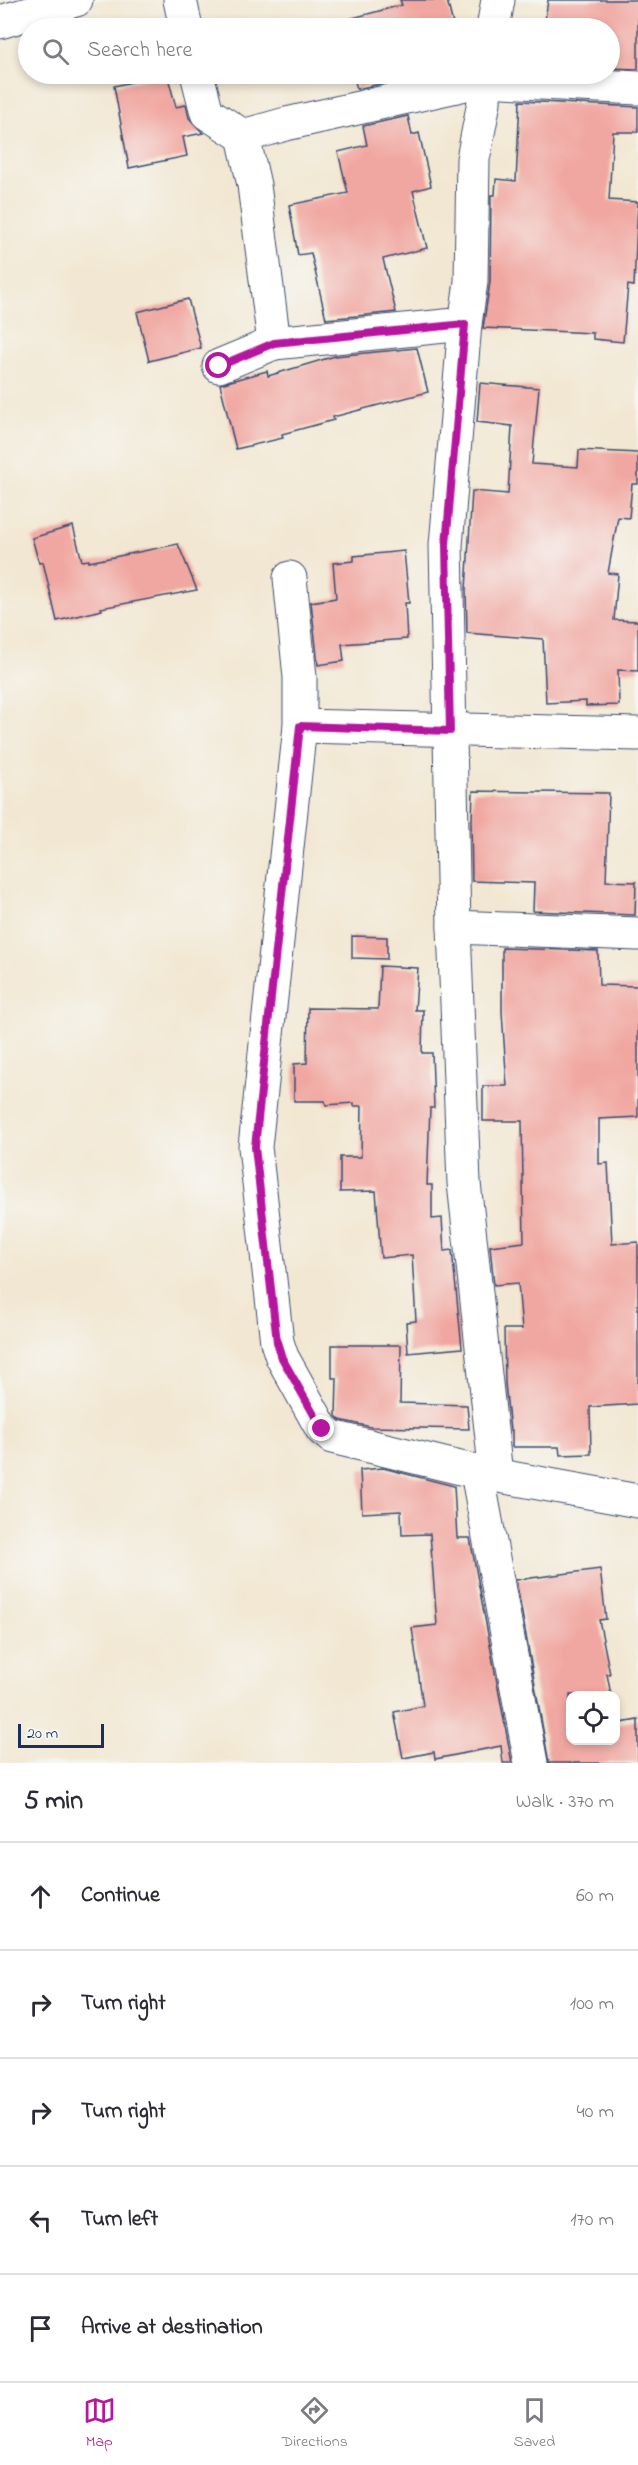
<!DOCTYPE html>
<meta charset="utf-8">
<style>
body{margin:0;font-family:"Indie Flower",sans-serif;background:#f7f7f7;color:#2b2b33}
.controls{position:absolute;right:18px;bottom:18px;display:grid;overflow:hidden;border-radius:12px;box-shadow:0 3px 9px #0003}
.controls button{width:54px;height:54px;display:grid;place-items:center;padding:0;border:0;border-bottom:2px solid #e1e1e2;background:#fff;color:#2b2b33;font:30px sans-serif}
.scale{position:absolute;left:18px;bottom:15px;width:86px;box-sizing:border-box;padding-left:6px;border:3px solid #1b2f5e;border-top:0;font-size:16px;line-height:21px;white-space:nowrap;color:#1b2f5e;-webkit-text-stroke:4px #f6f6f2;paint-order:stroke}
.stop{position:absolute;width:18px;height:18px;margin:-14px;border:4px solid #b5179e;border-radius:50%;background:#fff}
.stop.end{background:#b5179e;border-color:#fff;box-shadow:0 2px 6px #0008}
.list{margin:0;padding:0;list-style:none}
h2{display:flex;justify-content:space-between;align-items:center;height:78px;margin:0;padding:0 24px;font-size:26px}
h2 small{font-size:20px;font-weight:400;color:#7c7c81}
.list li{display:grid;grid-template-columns:39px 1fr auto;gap:18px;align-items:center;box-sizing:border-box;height:108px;padding:0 24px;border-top:2px solid #e1e1e2}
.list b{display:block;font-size:22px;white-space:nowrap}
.list em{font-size:20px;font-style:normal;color:#7c7c81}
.icon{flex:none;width:33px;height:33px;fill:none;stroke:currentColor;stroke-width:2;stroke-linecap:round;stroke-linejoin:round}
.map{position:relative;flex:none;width:638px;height:1763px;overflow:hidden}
.search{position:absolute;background:#fff;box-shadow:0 3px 9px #0003;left:18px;right:18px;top:18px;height:66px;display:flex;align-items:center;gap:15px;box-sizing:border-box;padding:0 21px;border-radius:33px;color:#7c7c81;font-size:22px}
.sheet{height:618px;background:#fff}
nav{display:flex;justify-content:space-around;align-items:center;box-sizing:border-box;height:84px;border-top:2px solid #e1e1e2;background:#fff;font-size:16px;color:#7c7c81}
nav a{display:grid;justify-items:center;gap:3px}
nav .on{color:#b5179e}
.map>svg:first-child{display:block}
.building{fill:#f1a7a1}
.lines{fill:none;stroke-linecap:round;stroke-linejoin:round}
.minor-casing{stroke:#3b4b6f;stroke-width:35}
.minor{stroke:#fff;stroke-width:33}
.route{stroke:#b5179e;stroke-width:8}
</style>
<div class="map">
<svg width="638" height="1763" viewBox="0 0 638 1763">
<rect width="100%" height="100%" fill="#f6f6f2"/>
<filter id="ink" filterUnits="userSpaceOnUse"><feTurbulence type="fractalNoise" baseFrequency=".0167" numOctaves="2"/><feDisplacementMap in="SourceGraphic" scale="12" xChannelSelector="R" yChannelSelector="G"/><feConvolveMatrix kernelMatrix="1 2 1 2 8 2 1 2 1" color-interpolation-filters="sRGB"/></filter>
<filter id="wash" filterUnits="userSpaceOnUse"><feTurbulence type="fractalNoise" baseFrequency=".008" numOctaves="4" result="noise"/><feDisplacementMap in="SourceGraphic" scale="24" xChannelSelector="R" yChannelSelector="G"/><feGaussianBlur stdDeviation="1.35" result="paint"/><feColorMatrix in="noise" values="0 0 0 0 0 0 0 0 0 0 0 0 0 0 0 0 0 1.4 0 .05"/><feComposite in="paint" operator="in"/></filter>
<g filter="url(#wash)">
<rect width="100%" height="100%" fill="#f2e7d2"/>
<g id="blocks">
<g class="building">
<polygon points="400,0 447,0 454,28 342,28 341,21 402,5"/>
<polygon points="548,0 638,0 638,69 609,68 610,28 544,28"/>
<polygon points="167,74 176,107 186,105 189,118 203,133 183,137 187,156 129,168 114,86"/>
<polygon points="353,74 425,74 357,89"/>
<polygon points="520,101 638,107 638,132 613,132 609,200 638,202 634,286 628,285 623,342 593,339 593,333 483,328 490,282 491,195 495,195 496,179 516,181"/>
<polygon points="408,116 412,135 419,133 431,186 413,191 427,248 383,259 396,312 326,319 311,253 298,255 289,205 348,193 338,152 367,145 363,126"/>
<polygon points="188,299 201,348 149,361 137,312"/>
<polygon points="417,348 428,392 333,417 334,420 282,434 283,438 236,449 220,384 267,371 268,376 335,356"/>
<polygon points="480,383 539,388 532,464 578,467 579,450 638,453 638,484 632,484 629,518 618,517 608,573 618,574 614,620 638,621 638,671 618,670 619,705 586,706 586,701 546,703 543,639 467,633 466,590 472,491 508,494 512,426 477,422"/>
<polygon points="73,526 82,561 89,560 89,562 178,544 197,590 101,608 102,610 57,621 43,562 39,563 32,538"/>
<polygon points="404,551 409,603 405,603 407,639 342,644 344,661 318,665 311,602 336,598 333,563 354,561 354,556"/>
<polygon points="473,791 609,793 606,881 636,882 635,915 533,911 534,883 472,881 471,821 472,821"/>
<polygon points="352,936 387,937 387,959 352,958"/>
<polygon points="502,948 598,951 599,985 638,986 638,1117 599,1119 599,1164 608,1163 612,1244 638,1242 638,1404 590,1407 591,1454 560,1455 559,1447 512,1447 512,1430 510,1430 505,1383 504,1329 522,1329 518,1283 494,1285 490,1246 524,1242 522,1121 483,1121 483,1086 507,1086 502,1012"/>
<polygon points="380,966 418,968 415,1010 423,1010 422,1053 432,1053 434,1108 430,1108 427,1185 432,1185 432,1219 442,1218 444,1251 452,1250 462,1348 408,1353 406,1322 416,1321 412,1255 381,1258 376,1191 340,1192 340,1157 361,1157 362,1106 354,1106 354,1103 326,1105 325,1101 294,1101 294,1064 307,1063 308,1008 378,1009"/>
<polygon points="332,1345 401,1345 400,1403 467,1405 469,1429 371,1427 340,1420 336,1416 337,1378 332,1378"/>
<polygon points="383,1468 454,1486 457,1538 470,1538 512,1763 503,1763 501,1746 435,1759 434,1752 403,1758 394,1712 423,1706 412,1628 437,1625 430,1534 402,1535 401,1511 362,1513 360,1470"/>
<polygon points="600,1569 606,1619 599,1620 610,1674 607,1674 611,1695 570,1695 570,1740 615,1740 615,1724 638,1720 638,1763 549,1763 516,1580"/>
</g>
</g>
</g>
<g filter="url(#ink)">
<use href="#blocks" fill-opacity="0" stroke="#3b4b6f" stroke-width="1.5"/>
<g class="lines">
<defs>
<g id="minor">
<polyline points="180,0 186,28"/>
<polyline points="0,22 76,0"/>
<polyline points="493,28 498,0"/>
<polyline points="197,74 207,113 243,136 286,124 484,80 638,88"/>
<polyline points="485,74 484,102 473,159 471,282 465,324 446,545 454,927 464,1183 496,1475"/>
<polyline points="243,136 254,185 274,343 465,324"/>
<polyline points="219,366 274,343"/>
<polyline points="290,578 300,677 300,726 638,734"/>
<polyline points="300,726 255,1147 277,1342 282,1357 322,1429 332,1437 477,1472 638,1501"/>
<polyline points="454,927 638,934"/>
<polyline points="477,1472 531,1763"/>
</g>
</defs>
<use href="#minor" class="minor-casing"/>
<use href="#minor" class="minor"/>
</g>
</g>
<g class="lines" filter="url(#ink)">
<polyline class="route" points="219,366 274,343 465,324 446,545 450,731 300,726 255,1147 277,1342 282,1358 322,1429"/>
</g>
</svg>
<div class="controls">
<button><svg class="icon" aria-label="locate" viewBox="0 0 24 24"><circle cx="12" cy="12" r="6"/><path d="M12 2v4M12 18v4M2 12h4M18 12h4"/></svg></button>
</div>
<div class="scale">20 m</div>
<div class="stop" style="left:219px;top:366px"></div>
<div class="stop end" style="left:322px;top:1429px"></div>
<div class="search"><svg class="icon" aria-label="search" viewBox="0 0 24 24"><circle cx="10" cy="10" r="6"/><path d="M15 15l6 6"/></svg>Search here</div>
</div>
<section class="sheet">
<h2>5 min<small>Walk · 370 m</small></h2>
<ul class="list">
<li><svg class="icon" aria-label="ahead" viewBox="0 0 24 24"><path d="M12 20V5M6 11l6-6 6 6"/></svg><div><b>Continue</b></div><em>60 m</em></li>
<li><svg class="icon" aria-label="right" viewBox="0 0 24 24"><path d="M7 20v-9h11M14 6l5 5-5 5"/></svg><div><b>Turn right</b></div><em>100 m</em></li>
<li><svg class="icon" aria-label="right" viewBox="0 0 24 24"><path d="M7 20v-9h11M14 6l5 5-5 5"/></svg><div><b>Turn right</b></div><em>40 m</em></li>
<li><svg class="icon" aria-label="left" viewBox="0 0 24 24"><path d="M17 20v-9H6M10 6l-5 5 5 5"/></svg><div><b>Turn left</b></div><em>170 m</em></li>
<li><svg class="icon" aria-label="arrive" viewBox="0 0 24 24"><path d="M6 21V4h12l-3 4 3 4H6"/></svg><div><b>Arrive at destination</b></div></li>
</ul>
</section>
<nav>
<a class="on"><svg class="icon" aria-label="map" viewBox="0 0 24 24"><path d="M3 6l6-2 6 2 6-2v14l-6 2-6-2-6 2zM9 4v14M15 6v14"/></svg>Map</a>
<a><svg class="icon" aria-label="directions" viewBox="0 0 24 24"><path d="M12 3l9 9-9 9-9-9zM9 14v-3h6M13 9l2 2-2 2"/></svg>Directions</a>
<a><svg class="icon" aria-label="saved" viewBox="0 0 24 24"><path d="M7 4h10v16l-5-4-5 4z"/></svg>Saved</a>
</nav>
